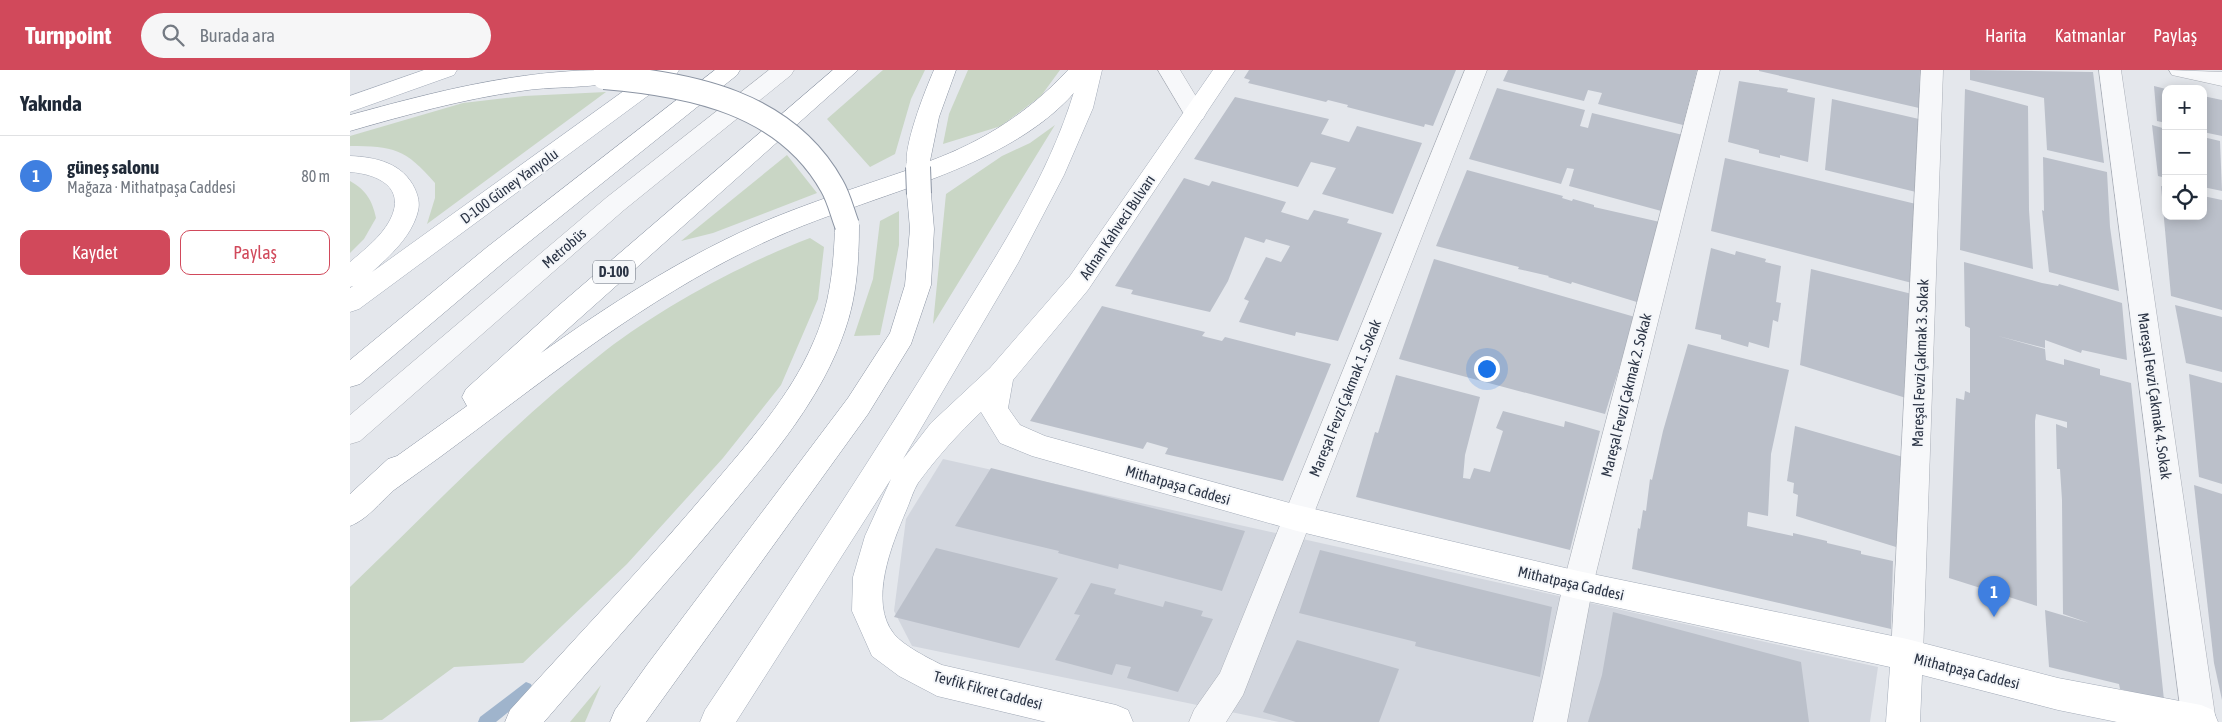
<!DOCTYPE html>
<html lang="tr">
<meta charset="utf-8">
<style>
body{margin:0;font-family:"Asap Condensed",sans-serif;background:#f6f6f7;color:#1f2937}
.controls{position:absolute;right:15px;top:15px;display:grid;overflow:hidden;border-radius:10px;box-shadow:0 2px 12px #0003}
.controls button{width:45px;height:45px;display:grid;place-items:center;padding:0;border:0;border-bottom:1px solid #e0e1e3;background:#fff;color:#1f2937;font:25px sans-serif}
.you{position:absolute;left:1136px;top:298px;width:18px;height:18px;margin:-12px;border:4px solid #fff;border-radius:50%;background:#1a73e8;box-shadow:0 0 0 8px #1a73e833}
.badge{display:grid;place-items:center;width:32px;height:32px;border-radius:50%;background:#d1495b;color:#fff;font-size:16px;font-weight:700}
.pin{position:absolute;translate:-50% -41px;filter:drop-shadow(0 1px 2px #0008)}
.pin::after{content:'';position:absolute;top:26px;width:18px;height:15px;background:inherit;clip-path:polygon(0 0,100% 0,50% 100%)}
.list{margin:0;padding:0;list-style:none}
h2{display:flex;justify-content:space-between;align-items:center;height:65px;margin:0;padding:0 20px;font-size:21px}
h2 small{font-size:16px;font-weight:400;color:#747a83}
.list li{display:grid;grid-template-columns:32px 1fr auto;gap:15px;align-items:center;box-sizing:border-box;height:80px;padding:0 20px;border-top:1px solid #e0e1e3}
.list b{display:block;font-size:19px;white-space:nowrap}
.list p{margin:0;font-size:16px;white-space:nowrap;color:#747a83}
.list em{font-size:16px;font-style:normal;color:#747a83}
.actions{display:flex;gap:10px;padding:15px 20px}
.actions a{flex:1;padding:11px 0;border:1px solid #d1495b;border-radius:10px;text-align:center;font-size:18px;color:#d1495b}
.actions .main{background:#d1495b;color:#fff}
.icon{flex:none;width:28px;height:28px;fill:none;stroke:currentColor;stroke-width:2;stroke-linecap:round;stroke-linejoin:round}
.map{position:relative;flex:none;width:1872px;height:652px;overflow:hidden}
header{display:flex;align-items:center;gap:30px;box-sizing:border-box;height:70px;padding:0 25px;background:#d1495b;color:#fff}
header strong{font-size:24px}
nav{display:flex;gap:28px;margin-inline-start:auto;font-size:18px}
.search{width:350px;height:45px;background:#f6f6f7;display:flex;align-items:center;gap:12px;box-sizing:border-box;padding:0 18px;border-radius:28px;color:#747a83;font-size:19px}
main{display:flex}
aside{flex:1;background:#fff}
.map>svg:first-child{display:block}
.built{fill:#d2d6de}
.green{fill:#c9d6c5}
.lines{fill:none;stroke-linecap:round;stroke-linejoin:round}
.stream{fill:#9fb4cc;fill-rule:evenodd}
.building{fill:#bbc0ca}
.minor-casing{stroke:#a9aeb7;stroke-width:1}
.major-casing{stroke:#a3abb8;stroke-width:1}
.highway-casing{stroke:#8b94a3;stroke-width:1}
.minor{fill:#f7f8fa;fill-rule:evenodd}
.major{fill:#fff;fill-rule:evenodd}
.highway{fill:#fff;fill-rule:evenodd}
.highway-bridge-casing{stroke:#8b94a3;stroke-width:26;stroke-linecap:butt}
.highway-bridge{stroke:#fff;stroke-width:24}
.labels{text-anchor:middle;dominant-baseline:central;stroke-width:4;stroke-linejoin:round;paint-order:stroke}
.shield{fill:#f4f6f9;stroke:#676e7b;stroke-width:1}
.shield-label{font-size:14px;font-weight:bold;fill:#2b3445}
.street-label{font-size:15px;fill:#2b3445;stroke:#f4f6f9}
</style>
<header>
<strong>Turnpoint</strong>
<div class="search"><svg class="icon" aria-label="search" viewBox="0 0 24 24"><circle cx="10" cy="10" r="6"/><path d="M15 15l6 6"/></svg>Burada ara</div>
<nav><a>Harita</a><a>Katmanlar</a><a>Paylaş</a></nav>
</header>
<main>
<aside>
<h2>Yakında<small></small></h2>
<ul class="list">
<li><span class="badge" style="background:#3f7fe0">1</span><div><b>güneş salonu</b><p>Mağaza · Mithatpaşa Caddesi</p></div><em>80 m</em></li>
</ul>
<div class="actions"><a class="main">Kaydet</a><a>Paylaş</a></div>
</aside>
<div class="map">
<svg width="1872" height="652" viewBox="0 0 1872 652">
<rect width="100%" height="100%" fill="#e4e7ec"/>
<polygon class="built" points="593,389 1528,597 1520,652 929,652 562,576 544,541 556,449"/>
<g class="green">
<polygon points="533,0 575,0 561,29 545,84 520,97 477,49"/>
<polygon points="618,0 710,0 691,26 651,56 593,74 599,44"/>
<path d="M256,22L77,154L85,128V113C56,79 43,76 0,76V66L113,33L174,26Z"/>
<polygon points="705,55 583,254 596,124 652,86 680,73"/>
<polygon points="437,85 467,123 363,163 331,171"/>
<path d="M0,111C16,120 22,130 26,148L14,169L0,183Z"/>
<polygon points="549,141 549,175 530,265 504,266 523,209 530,151"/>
<path d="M460,168L474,177L468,229L431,315L373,388L277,494L173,593L104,597L32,650L0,652V517C83,437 164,352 255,281C312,237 394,193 460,168Z"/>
<polygon points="251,615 235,652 220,652"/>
</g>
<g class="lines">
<polygon class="stream" points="176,612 181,614 183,619 181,624 146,652 128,652 130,647"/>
</g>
<g class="building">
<polygon points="899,0 1106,0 1083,56 1075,54 1074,57 997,37 998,35 978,30 976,32 898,13 900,10 894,8"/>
<polygon points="1158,0 1347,0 1333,55 1248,34 1252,23 1238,20 1234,31 1153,11"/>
<polygon points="1409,0 1570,0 1569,38 1409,1"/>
<polygon points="1620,0 1743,2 1754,93 1697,80 1694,28 1620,10"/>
<polygon points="1389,11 1438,19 1437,22 1465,28 1458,92 1430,85 1430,88 1409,83 1409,80 1378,72"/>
<polygon points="1804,16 1816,19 1816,53 1807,51"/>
<polygon points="1147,18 1235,40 1230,56 1238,58 1242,43 1333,65 1315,142 1219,116 1224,99 1217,98 1211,114 1119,89"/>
<polygon points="1615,19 1678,36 1679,140 1683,199 1610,180"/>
<polygon points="1853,26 1872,30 1872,66 1853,62"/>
<polygon points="885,27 979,49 971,64 999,72 1007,56 1072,73 1043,144 972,124 986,98 961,92 948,117 844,89"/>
<polygon points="1482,29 1569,49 1566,122 1475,100"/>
<polygon points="1802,55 1816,59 1816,108 1808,106"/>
<polygon points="1853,67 1870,71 1872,121 1853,117"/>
<polygon points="1693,87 1757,102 1760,157 1769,221 1699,202 1692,140 1694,141"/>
<polygon points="1375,88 1566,134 1562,213 1361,161"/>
<polygon points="1117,100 1213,126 1212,128 1222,131 1223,129 1244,135 1244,137 1310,152 1290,233 1222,212 1221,214 1198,207 1199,206 1168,199 1169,197 1086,176"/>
<polygon points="834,108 859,116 862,111 936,132 931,142 958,150 964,140 999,149 997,153 1032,163 988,271 946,262 945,266 889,252 899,231 894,229 916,187 931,192 940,176 916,169 914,173 895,167 878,211 860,242 781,224 783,220 765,216"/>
<polygon points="1811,116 1816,117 1816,146 1853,146 1853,126 1872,130 1872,240 1821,226"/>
<polygon points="1361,178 1385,185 1386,181 1416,189 1415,192 1431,196 1426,232 1431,233 1428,252 1423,250 1419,278 1399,272 1398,277 1371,269 1371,265 1345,259"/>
<polygon points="1084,189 1285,247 1255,344 1049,289"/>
<polygon points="1614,192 1692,213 1708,216 1709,214 1772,233 1777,290 1732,280 1731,283 1695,270 1695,278 1648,266 1695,279 1696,290 1714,295 1714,289 1750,299 1750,305 1781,313 1814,630 1770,619 1769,614 1699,597 1695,540 1739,553 1713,544 1712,430 1710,399 1707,399 1706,354 1717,358 1717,352 1686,344 1685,351 1687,536 1599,508 1606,328 1614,330 1615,321 1620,323 1620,258 1615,256"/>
<polygon points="1461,199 1562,224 1556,328 1450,295"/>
<polygon points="1825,235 1872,247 1872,302 1836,293"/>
<polygon points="752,236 855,262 852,266 872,271 875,267 981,294 933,411 815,384 818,378 797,372 793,379 680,351"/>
<polygon points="1338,274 1439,300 1421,384 1418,446 1398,442 1397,456 1443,466 1443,463 1477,471 1477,473 1511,481 1511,484 1543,491 1541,559 1282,499 1288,458 1290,459 1293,440 1296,441 1300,409 1302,410 1313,361"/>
<polygon points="1839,304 1872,313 1872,414 1849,407"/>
<polygon points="1046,305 1130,327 1115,385 1113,408 1120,409 1124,398 1140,402 1153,361 1146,358 1153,341 1214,357 1215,351 1250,361 1220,480 1006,427 1025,362 1028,363"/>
<polygon points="1445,356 1553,387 1546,477 1446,446 1448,425 1443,423 1444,413 1437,411"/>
<polygon points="641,398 895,461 872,521 769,494 768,499 708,483 709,481 605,456"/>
<polygon points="1844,415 1872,424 1872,630 1864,593"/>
<polygon points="586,478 708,508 669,578 544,547"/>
<polygon points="970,480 1202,537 1190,607 1065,576 1066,572 949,543"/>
<polygon points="741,513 766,519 764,524 813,537 815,531 853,541 851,546 863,549 828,622 777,608 781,597 766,594 762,605 705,590 730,545 724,544"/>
<polygon points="1263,542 1451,592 1459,652 1238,652 1252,605"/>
<polygon points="947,570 1049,599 1029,652 946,652 913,642"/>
</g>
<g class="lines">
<defs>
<g id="minor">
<polygon points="419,0 444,0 441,5 274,140 10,371 0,374 0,345 256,128"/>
<polygon points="808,0 830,0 856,43 853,49 845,51 837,49"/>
<polygon points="1115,0 1137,0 893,625 876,652 839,652 844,640 870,603"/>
<polygon points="1348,0 1370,0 1243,515 1217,652 1183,652 1213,515"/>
<polygon points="1571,0 1593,0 1573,585 1568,596 1557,601 1546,596 1541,585"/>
<polygon points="1749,0 1771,0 1866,652 1832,652"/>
<polygon points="1819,0 1872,2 1872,16 1822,5"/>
</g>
<g id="major">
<polygon points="74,0 107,0 104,5 0,42 0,26"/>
<path d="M303,0H329L326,5L9,239L0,242V218L3,216L0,217V192C14,180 31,167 40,150C57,117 27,104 0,102V86C26,87 53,93 65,119C68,126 70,133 68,141C62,166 40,186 22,202Z"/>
<path d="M730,0H752L743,38L714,105L668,193L553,389L581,353L640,298L720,206L863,0H885L738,220L663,310L658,338L670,355L695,366L947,435L1228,501L1557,569L1708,608L1851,635L1863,640L1868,652H1767L1708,640L1572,605L1570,652H1536L1540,597L1228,529L947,461L682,386L650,373L631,342C608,364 587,387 568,413C563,421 560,432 556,441C542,474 518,532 544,564C554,576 578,588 592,595L766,635L778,640L783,652H696L587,626L549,606L522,586L502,541L503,507L515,466L541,409L386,652H350L355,640C439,514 522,388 601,259C651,178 707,94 730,0Z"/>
</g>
<g id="highway">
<path d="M255,0L262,2L265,7L262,12C236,19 199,16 171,21C113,29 56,45 0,61V45C84,22 168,0 255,0Z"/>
<polygon points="365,0 390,0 387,5 154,192 10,314 0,317 0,290 136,178"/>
<path d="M483,0H508L191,283C259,235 328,190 404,156C454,134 506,118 558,100C550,83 576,18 584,0H606L589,47L580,91C634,71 679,42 718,0H741C692,79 578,110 496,140C457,153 419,169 382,188C278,242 185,317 90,387C75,398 59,409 44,420C29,433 18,449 0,456V424L38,389L47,386L117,336L112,327L116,319L207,237Z"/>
<polygon points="569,115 577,118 581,124 584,159 581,215 561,274 518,344 296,652 260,652 265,640 297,595 498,328 540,263 555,215 560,159 557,124 561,118"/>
<path d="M497,146L506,149L509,155C509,190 507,226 495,260C472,327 425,383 380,437C320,510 256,580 194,652H155L160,640C227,566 296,494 360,418C398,373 440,327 463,273C480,236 484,195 485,155L488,149Z"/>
</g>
</defs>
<use href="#minor" class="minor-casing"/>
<use href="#major" class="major-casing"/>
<use href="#highway" class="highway-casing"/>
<use href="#minor" class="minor"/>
<use href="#major" class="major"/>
<use href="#highway" class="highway"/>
<defs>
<g id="highway-bridge">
<path d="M254,7C341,14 436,33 482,116C489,128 492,142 497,155"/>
<polyline points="568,97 569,124"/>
</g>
</defs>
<use href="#highway-bridge" class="highway-bridge-casing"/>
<use href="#highway-bridge" class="highway-bridge"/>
</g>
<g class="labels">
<rect class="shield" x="243" y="190.5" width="42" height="23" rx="4"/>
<g class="shield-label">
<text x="264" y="202">D-100</text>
</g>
<g class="street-label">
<text transform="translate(159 116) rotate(-36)">D-100 Güney Yanyolu</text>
<text transform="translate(767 157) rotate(-56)">Adnan Kahveci Bulvarı</text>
<text transform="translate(214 178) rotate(-41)">Metrobüs</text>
<text transform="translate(1570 293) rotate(-88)">Mareşal Fevzi Çakmak 3. Sokak</text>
<text transform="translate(1276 325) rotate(-76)">Mareşal Fevzi Çakmak 2. Sokak</text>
<text transform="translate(1805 326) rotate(82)">Mareşal Fevzi Çakmak 4. Sokak</text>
<text transform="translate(995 328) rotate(-68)">Mareşal Fevzi Çakmak 1. Sokak</text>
<text transform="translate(828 415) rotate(16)">Mithatpaşa Caddesi</text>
<text transform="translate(1221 513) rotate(13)">Mithatpaşa Caddesi</text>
<text transform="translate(1617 601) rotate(14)">Mithatpaşa Caddesi</text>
<text transform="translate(638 620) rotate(15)">Tevfik Fikret Caddesi</text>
</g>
</g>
</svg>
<div class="controls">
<button>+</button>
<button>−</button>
<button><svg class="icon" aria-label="locate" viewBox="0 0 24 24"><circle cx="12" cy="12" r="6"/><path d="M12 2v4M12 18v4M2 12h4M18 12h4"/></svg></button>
</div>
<div class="you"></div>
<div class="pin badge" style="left:1644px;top:547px;background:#3f7fe0">1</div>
</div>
</main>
